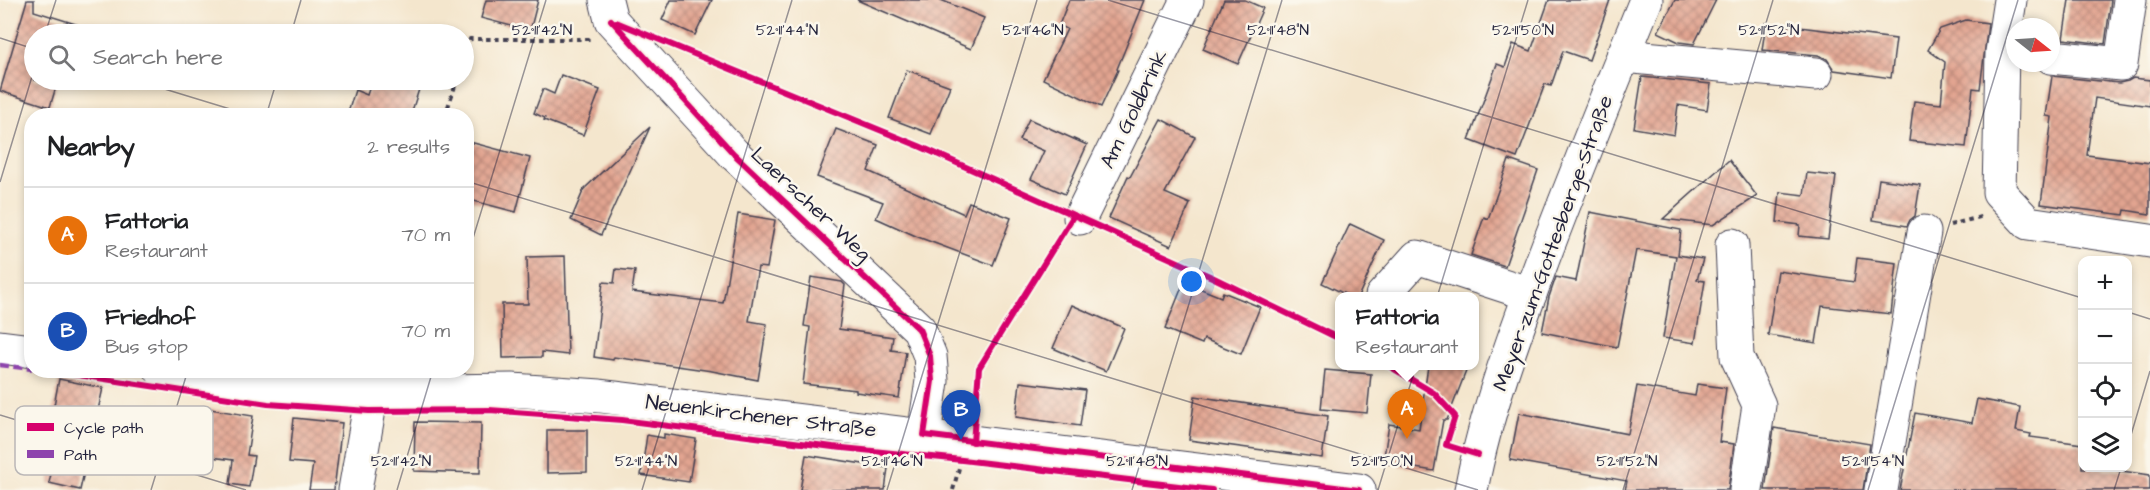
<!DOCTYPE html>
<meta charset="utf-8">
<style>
body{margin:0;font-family:"Architects Daughter",sans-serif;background:#f6f6f6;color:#202124}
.controls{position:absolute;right:18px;bottom:18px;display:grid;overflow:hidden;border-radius:12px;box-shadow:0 3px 9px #0003}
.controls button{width:54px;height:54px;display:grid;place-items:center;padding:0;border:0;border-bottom:2px solid #e0e0e0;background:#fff;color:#202124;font:30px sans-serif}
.compass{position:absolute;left:2006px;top:18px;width:54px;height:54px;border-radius:50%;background:#fff;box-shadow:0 3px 9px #0003;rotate:107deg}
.you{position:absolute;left:1192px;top:282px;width:21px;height:21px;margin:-15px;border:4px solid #fff;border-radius:50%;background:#1a73e8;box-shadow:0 0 0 9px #1a73e833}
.badge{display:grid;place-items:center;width:39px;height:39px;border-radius:50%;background:#2563eb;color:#fff;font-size:20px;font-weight:700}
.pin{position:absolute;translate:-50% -50px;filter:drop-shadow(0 2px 3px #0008)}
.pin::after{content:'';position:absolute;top:32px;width:21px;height:18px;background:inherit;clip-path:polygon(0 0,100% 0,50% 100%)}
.popup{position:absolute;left:1335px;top:292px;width:144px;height:78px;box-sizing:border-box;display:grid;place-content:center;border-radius:12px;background:#fff;filter:drop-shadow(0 2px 4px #0005);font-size:20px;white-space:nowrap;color:#757577}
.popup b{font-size:22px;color:#202124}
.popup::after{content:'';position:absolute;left:50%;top:100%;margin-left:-12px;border:12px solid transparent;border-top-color:#fff}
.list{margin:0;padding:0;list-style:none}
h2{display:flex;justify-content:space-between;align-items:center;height:78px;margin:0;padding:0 24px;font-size:26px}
h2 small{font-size:20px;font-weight:400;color:#757577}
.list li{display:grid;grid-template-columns:39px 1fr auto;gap:18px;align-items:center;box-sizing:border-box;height:96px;padding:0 24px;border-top:2px solid #e0e0e0}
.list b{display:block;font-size:22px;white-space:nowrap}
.list p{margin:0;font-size:20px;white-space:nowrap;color:#757577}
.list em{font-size:20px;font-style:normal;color:#757577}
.icon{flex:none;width:33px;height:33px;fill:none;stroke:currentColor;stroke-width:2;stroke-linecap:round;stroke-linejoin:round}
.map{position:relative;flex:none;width:2150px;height:490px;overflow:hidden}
.search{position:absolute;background:#fff;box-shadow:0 3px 9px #0003;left:24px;top:24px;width:450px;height:66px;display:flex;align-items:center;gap:15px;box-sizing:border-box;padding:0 21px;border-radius:33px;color:#757577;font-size:22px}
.panel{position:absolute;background:#fff;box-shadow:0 3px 9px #0003;left:24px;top:108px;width:450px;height:270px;border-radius:24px}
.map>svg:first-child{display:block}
.building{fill:url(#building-cross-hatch)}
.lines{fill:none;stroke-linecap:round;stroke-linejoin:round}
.minor-casing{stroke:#423f51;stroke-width:35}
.major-casing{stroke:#423f51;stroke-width:35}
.path{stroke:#423f51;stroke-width:4;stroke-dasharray:4.5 4.5;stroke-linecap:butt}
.minor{stroke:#fff;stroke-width:33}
.major{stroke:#fff;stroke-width:33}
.quiet{stroke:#8e44ad;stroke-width:4.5;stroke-dasharray:9 4.5;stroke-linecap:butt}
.cycleway-casing{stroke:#fbf7ec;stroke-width:10}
.cycleway{stroke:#d6006c;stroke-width:6}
.ticks{fill:none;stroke:#22223b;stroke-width:1.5;stroke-opacity:0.45}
.labels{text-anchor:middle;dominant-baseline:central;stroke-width:5;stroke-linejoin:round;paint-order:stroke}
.street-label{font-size:21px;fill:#22223b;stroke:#fbf7ec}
.key{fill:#fbf7ec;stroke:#bab7b7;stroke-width:1.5}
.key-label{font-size:16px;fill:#22223b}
.ticks-label{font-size:15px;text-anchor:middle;fill:#22223b;stroke:#fbf7ec;stroke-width:5;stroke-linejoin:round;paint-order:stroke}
</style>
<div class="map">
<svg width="2150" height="490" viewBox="0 0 2150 490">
<defs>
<pattern id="building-cross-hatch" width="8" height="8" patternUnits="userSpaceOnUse" patternTransform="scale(1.5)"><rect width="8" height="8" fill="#e2a490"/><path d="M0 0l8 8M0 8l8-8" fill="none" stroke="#b78577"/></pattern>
</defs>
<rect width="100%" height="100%" fill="#fbf7ec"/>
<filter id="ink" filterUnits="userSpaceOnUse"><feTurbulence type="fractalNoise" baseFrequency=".0167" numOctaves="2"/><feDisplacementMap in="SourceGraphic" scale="12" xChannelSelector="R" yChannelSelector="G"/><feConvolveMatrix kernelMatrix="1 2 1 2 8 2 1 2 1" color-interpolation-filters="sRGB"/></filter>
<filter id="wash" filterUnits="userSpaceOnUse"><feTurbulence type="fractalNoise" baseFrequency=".008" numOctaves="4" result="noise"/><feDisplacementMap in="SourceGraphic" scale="24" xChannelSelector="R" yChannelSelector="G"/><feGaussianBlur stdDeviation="1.35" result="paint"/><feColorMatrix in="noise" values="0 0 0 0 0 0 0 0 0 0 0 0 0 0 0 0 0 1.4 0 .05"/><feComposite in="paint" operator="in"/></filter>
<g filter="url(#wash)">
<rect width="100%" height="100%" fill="#f4e6cd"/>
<g id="blocks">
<g class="building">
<polygon points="27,0 34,0 34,11 95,30 94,34 34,34 34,80 58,80 50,107 0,91"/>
<polygon points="486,0 538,0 530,31 481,18"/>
<polygon points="671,0 712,0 695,35 662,20"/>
<polygon points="857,0 941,0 984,18 971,49"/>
<polygon points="1069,0 1145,0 1117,69 1118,70 1101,107 1043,79 1067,29 1059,25"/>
<polygon points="1224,0 1245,0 1263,8 1238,64 1203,49"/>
<polygon points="1549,0 1610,0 1589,60 1563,51 1551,86 1545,84 1517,158 1469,140 1497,64 1505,67 1513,44 1531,51"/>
<polygon points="1675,0 1716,0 1694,44 1679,42 1658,32"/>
<polygon points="2069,0 2111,0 2105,44 2063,39"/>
<polygon points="1966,20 1988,23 1980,89 1973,88 1966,147 1909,141 1914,101 1941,104 1945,62 1928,50 1940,29"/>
<polygon points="1766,23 1896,39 1891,78 1834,70 1827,59 1818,55 1762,50"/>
<polygon points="907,70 950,86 931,134 889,118"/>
<polygon points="561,75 600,90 583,135 544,120 545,118 534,113 543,89 554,94"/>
<polygon points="2052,76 2119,83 2128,81 2133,78 2150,80 2150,106 2095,98 2087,155 2150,163 2150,214 2125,210 2124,215 2041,204 2052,117 2046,116"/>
<polygon points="1642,77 1711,84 1707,110 1678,105 1674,135 1634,128"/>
<polygon points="372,80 422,80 412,111 418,112 417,116 347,116 355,90 367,95"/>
<polygon points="1029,119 1087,145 1065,194 1031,179 1044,151 1019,140"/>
<polygon points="1161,119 1195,137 1165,193 1190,204 1171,246 1109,218 1128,176 1130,177"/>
<polygon points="650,127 601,235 571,220 584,189"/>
<polygon points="836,129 878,145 868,171 964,214 969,202 1011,218 993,265 918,237 876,218 883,202 817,177"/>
<polygon points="466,141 530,158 516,212 466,199"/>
<polygon points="1509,160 1538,170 1505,266 1471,255 1484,217 1488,219"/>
<polygon points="1729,160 1757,196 1713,225 1663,219"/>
<polygon points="1807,173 1836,176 1828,239 1799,236 1800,225 1777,222 1780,192 1804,195"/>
<polygon points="1879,179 1920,185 1915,216 1910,220 1907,226 1873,220"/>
<polygon points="1590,212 1681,230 1678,255 1703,259 1697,280 1705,281 1695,343 1663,338 1676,256 1636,250 1617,347 1542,332 1549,297 1556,277 1576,281"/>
<polygon points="738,214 775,220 767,268 758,267 749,321 767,324 758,380 712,371 614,357 613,360 594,357 603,282 614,283 616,269 635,271 632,292 723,303"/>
<polygon points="1350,224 1384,240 1358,297 1351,297 1322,283"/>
<polygon points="565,256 568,355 542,352 542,357 503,358 502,304 528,304 527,257"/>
<polygon points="1857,258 1897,263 1891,314 1822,306 1816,343 1768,335 1778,271 1854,282"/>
<polygon points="811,277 842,282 845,285 839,329 893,337 891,350 906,352 899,398 856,392 856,390 803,384 810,327 804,326"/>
<polygon points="1184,282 1221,297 1223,292 1260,307 1241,354 1204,339 1202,344 1165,329"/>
<polygon points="1072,305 1124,328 1106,371 1053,348"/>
<polygon points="1428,366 1468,366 1447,420 1443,420 1434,471 1383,463 1389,424 1419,429"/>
<polygon points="1325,370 1371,374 1367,413 1321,409"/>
<polygon points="59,379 103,388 80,490 49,483 54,460 44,458"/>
<polygon points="1020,382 1085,390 1080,426 1016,417"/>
<polygon points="1697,384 1726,388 1719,442 1734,444 1728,490 1625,490 1627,481 1510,460 1519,413 1628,434 1637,386 1695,396"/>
<polygon points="1195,396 1328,416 1322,458 1189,440"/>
<polygon points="1977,399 2020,407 2016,431 2031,434 2030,437 2082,444 2082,468 2100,468 2150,475 2150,490 1900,490 1915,413 1972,423"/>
<polygon points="204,408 253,416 247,455 254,456 249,487 230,484 233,460 197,455"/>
<polygon points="294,418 342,423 334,490 309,490 313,464 289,462"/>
<polygon points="415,422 481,423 480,473 414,471"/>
<polygon points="1774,428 1870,444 1863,490 1765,490"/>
<polygon points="547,430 587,430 587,472 547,473"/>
<polygon points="664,434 696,439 689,482 641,475 647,435 664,438"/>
<polygon points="806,455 888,468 885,490 800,490"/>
</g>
</g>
</g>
<g filter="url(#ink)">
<use href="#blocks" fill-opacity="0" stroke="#423f51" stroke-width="1.5"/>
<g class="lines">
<defs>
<g id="minor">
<polyline points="606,0 611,20 734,154 919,329 930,356 932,381 924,435"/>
<polyline points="2010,0 2002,52 1999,192 2028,223 2150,241"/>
<polyline points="1623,56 1816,74"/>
<polyline points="2051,57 2121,64 2130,0"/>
<polyline points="1080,218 1187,0"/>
<polyline points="1732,245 1737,357 1759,405 1746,490"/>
<polyline points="1382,296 1417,257 1530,294"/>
<polyline points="355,490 376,370"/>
<path d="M1471,490C1486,411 1515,334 1543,259C1576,172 1611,86 1646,0"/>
<polyline points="1881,490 1924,232"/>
</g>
<g id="major">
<polyline points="0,347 32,351"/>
<polyline points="161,370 257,385 373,392 512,390 600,396 1359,490"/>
</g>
</defs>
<use href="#minor" class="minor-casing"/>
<use href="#major" class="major-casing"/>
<g class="path">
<polyline points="676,46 919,146 1056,207"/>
<polyline points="464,58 470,39 590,39"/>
<polyline points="445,116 457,80"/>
<polyline points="1950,225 1984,216"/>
<polyline points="1107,229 1214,278 1340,339"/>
<polyline points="1389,366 1434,393 1455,416 1446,445 1451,447"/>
<polyline points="974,414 979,368 1060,238"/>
<polyline points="953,490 959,468"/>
</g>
<use href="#minor" class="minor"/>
<use href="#major" class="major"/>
<polyline class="quiet" points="0,365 32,369"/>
<defs>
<g id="cycleway">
<polyline points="611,20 734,154 919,329 930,356 932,381 924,435 1359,490"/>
<polyline points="616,22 919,146 1214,278 1340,339"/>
<polyline points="1389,366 1434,393 1455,416 1446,445 1478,455"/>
<polyline points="46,370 268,404 369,411 489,410 622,420 833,447 962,460 1212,490"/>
<polyline points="973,442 979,368 1074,215"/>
</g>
</defs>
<use href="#cycleway" class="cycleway-casing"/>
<use href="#cycleway" class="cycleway"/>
</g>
</g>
<path class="ticks" d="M1108,0L2082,298M45,34L56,0M291,34L301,0M0,38L34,49M135,80L253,116M266,116L277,80M466,181L1478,490M0,182L34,70M466,261L546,0M2128,312L2150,319M0,415L246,490M2128,445L2150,371M151,490L188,370M397,490L433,370M642,490L792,0M887,490L1037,0M1132,490L1282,0M1378,490L1528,0M1623,490L1773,0M1868,490L2018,0M2114,490L2121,468"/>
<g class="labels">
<g class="street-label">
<text transform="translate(1134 109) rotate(-64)">Am Goldbrink</text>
<text transform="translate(811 204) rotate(43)">Laerscher Weg</text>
<text transform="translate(1553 243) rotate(-70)">Meyer-zum-Gottesberge-Straße</text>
<text transform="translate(761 416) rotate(7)">Neuenkirchener Straße</text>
</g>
</g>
<rect x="15" y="406" width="198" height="69" rx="9" class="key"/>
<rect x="27" y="423" width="27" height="8" fill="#d6006c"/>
<rect x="27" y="450" width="27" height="8" fill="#8e44ad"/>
<g class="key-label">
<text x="64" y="433">Cycle path</text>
<text x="64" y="460">Path</text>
</g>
<g class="ticks-label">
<text x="542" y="35">52°11'42"N</text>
<text x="787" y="35">52°11'44"N</text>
<text x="1033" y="35">52°11'46"N</text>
<text x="1278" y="35">52°11'48"N</text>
<text x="1523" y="35">52°11'50"N</text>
<text x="1769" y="35">52°11'52"N</text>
<text x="401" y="466">52°11'42"N</text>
<text x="646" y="466">52°11'44"N</text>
<text x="892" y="466">52°11'46"N</text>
<text x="1137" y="466">52°11'48"N</text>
<text x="1382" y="466">52°11'50"N</text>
<text x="1627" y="466">52°11'52"N</text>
<text x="1873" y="466">52°11'54"N</text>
</g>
</svg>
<div class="controls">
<button>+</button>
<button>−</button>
<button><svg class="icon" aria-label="locate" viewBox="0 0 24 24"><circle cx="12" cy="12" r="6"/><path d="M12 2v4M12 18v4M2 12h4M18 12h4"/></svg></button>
<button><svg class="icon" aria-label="layers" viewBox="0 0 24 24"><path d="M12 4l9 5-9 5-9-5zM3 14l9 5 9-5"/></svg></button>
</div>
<svg class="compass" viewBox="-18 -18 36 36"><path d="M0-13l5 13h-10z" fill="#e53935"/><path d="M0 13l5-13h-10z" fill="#757577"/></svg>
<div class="you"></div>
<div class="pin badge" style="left:1407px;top:439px;background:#e8710a">A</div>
<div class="popup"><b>Fattoria</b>Restaurant</div>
<div class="pin badge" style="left:961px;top:440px;background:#1a4fb4">B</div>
<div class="search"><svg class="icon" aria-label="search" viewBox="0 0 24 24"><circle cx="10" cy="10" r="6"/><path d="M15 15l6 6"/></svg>Search here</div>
<section class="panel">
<h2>Nearby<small>2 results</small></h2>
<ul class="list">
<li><span class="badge" style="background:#e8710a">A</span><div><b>Fattoria</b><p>Restaurant</p></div><em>70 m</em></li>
<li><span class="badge" style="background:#1a4fb4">B</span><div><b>Friedhof</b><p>Bus stop</p></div><em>70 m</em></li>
</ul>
</section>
</div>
